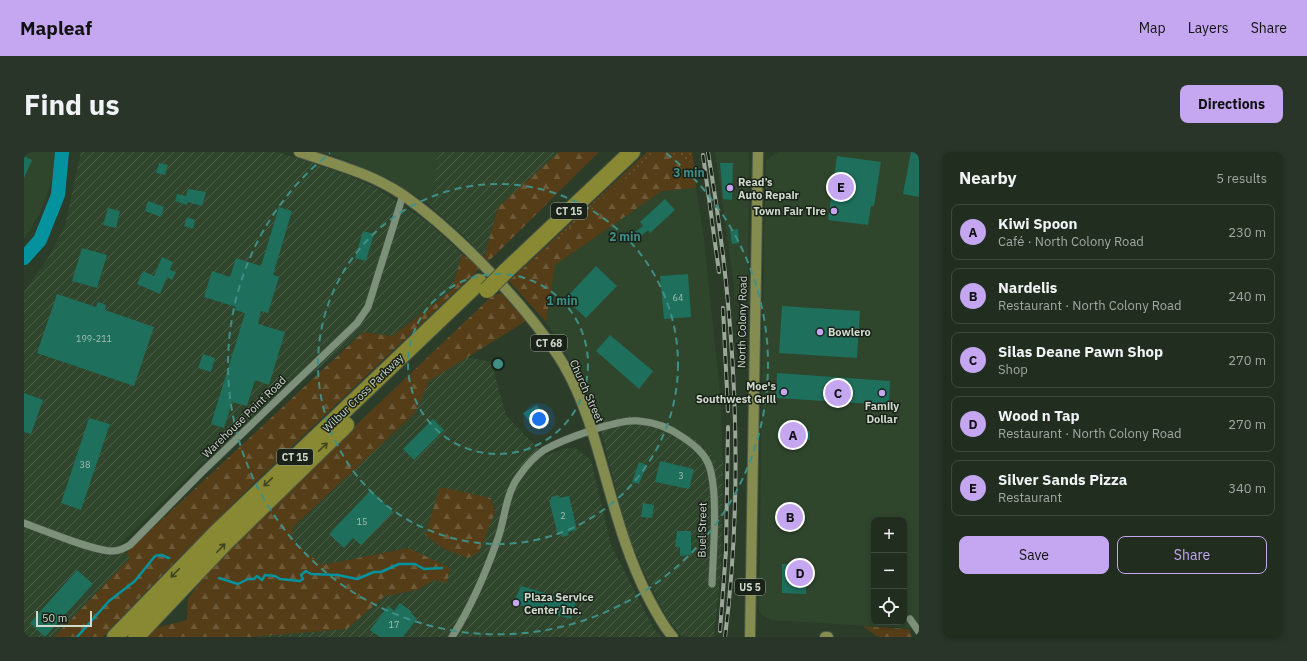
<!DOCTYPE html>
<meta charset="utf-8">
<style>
body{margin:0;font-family:"IBM Plex Sans",sans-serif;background:#283528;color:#f1f3f6}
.controls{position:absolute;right:12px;bottom:12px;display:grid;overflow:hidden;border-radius:8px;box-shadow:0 2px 6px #0003}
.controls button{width:36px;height:36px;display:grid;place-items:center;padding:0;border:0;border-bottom:1px solid #3d493d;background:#202d1f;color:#f1f3f6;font:20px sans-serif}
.scale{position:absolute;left:12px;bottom:10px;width:56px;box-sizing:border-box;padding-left:4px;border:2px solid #cfdacd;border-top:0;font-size:11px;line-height:14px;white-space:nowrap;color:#cfdacd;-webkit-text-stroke:3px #192118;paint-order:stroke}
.you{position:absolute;left:515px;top:267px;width:14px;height:14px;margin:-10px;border:3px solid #fff;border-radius:50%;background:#1a73e8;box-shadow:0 0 0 6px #1a73e833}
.badge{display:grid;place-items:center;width:26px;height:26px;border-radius:50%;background:#c5a7f1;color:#111;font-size:13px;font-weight:700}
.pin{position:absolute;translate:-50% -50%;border:2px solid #fff;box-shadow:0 1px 4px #0006}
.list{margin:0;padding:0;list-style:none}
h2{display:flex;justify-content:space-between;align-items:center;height:52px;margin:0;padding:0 16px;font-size:17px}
h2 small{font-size:13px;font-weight:400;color:#a2a8a4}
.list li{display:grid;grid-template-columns:26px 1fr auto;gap:12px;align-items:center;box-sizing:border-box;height:56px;margin:0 8px 8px;padding:0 8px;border:1px solid #3d493d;border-radius:8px}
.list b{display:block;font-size:15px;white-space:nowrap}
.list p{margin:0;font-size:13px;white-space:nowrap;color:#a2a8a4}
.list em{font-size:13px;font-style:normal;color:#a2a8a4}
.actions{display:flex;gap:8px;padding:12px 16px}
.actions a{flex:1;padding:9px 0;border:1px solid #c5a7f1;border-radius:8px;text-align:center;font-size:14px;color:#c5a7f1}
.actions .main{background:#c5a7f1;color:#111}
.icon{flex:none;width:22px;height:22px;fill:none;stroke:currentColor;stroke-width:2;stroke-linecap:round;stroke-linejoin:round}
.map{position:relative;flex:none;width:895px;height:485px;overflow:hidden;border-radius:8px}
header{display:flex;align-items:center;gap:24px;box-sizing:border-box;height:56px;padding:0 20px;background:#c5a7f1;color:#111}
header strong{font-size:19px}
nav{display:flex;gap:22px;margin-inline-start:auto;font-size:14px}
.intro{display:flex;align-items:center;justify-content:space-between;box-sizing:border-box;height:96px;padding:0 24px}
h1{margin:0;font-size:28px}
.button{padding:10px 18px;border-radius:8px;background:#c5a7f1;color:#111;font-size:14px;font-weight:700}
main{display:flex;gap:24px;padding:0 24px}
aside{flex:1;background:#202d1f;border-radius:8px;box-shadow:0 2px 6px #0003}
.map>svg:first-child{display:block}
.built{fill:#2f462d;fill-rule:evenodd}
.industrial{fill:url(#industrial-furrows);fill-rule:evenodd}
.grass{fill:url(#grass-dots)}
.forest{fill:url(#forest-firs)}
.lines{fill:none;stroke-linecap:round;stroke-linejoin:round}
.stream{stroke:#05929f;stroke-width:2.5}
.river{stroke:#05929f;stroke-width:14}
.building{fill:#1e6f5c}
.minor-casing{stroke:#485646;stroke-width:8}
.major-casing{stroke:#485646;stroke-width:12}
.highway-casing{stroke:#485646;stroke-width:18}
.minor{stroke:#7d917a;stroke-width:7}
.major{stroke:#848c4f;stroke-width:10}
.highway{stroke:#888932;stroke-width:16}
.rail-casing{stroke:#9ba799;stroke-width:4}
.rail{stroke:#192118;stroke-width:2.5;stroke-dasharray:8;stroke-linecap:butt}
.highway-bridge-casing{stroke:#485646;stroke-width:18;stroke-linecap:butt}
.highway-bridge{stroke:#888932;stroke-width:16}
.oneway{stroke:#404521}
.ring{fill:none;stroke:#3f8f86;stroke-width:2;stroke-dasharray:7 5}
.poi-dot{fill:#c5a7f1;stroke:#192118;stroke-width:1.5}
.labels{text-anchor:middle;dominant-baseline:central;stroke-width:3;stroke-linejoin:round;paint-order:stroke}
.number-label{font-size:9px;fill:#a3bfb1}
.shield{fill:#192118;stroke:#98a297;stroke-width:1}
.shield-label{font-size:10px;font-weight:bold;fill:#cfdacd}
.poi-label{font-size:11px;font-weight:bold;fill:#cfdacd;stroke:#192118;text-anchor:start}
.street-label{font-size:11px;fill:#cfdacd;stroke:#192118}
.centre{fill:#3f8f86;stroke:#192118;stroke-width:2}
.ring-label{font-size:12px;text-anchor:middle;font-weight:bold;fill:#3f8f86;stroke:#192118;stroke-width:3;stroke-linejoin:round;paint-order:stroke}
</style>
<header>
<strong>Mapleaf</strong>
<nav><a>Map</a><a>Layers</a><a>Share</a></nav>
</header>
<div class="intro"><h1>Find us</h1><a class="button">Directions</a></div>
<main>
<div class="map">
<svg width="895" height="485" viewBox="0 0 895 485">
<defs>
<pattern id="industrial-furrows" width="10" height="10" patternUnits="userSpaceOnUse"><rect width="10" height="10" fill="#2f462d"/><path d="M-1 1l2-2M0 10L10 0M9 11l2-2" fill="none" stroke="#4c604a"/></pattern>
<pattern id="grass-dots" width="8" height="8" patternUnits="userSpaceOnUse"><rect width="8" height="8" fill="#553e17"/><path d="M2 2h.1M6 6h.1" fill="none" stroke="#6c5938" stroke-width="1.8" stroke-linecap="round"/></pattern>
<pattern id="forest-firs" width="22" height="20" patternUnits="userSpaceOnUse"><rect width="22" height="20" fill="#553e17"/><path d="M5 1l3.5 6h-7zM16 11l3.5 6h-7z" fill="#6c5938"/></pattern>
</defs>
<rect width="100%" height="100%" fill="#2b3c29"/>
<g class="built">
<polygon points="0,0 31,0 29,25 16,62 0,87"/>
<polygon points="298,0 413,0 410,37 406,54 393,44 346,19 322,8"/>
<polygon points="691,0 725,0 724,146 712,147"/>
<path d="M755,0H895V477L747,468L738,463L735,457L740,75L742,8ZM850,368H880V470H850Z"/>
<polygon points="672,36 680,87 696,241 699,311 694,311 674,289 606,264 583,268 576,266 572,261 554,221 522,170 531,113 638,39"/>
</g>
<g class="industrial">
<polygon points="57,0 254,0 322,22 354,37 406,72 438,102 428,138 368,184 339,180 177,312 95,393 106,406 30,485 0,485 0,140 24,106 41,74"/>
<polygon points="413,0 535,0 474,55 460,106 442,86 406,54 410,37"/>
<path d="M442,205L467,210L482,263L521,304L539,297L551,296L567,308L587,393L630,477L637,485H228L323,477L361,444L393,438L410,428L385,396L298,413L267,387L269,375L391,261L405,229ZM467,346L471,360L455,400Z"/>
<polygon points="572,261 576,266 583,268 606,264 636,268 674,289 694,311 699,311 697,417 690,485 658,485 643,466 619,418 603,380"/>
</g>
<g class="grass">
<polygon points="623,0 632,0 485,129"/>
<polygon points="642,0 668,0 670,12"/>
</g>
<g class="forest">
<polygon points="535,0 575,0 465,109 460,106 474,55"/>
<polygon points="632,0 642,0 670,12 672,36 638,39 531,113 522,170 485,129"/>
<path d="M438,102L457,115C329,237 199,356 79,485H30L106,406L102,401L339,180L368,184L428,138Z"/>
<polygon points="477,141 502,169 405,229 391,261 269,375 267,387 298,413 385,396 426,416 423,431 410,428 393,438 361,444 323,477 228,485 120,485 127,477 163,468 164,447 182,422 289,314 468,144"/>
<polygon points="416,335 467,346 471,360 455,400 444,406 420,397 401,383"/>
<polygon points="839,474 885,477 888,485 854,485"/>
</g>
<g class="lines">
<g class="stream">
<polyline points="195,426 214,432 224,427 230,427 233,424 238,428 241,423 251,424 256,427 276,429 279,427 277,423 282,419 287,422 314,423 333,427 350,420 357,420 375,412 391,412 400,417 418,416"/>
<polyline points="53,485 85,449 111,429 131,404 137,403 145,406"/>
</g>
<polyline class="river" points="0,106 16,88 34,43 38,0"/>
</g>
<g class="building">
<polygon points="887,0 895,0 895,45 879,42"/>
<polygon points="0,4 8,8 0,26"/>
<polygon points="813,4 857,10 850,54 847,54 844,73 804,68"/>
<polygon points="135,11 144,13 141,23 132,21"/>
<polygon points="696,11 709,11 708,48 699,47"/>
<polygon points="164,37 182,40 178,54 164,50 163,53 151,49 153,42 162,44"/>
<polygon points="641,47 651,58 626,81 624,78 616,85 611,80 619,74 616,70"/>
<polygon points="124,49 140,55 137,65 121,59"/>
<polygon points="255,55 268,59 249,123 255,125 244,161 237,159 234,172 261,180 245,233 231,228 223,254 208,250 200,276 187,272 221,161 211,158 212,155 180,145 188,119 206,125 212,106 237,114"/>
<polygon points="84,56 96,59 92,76 79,73"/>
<polygon points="163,65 171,68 169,77 160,74"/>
<polygon points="714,77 715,91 708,92 706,78"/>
<polygon points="339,79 350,82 342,109 331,106"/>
<polygon points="58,96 83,103 73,136 48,129"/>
<polygon points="138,105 149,110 146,118 152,120 148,128 143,125 136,142 113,132 119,119 130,124"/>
<polygon points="572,114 593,134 562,166 541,147"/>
<polygon points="664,122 667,165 640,167 636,124"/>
<polygon points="33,142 72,155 74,150 82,153 81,158 130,175 110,234 13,201"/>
<polygon points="758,154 836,159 833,206 755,201"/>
<polygon points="586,183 629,219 615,237 572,199"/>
<polygon points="179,202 191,206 187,220 174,216"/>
<polygon points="753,221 866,229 865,253 752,246"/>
<polygon points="0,241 19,248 7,282 0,280"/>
<polygon points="513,253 517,259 504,268 499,261"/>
<polygon points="65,266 86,272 57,358 37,351"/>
<polygon points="409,267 420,278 390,308 379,297"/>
<polygon points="755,276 786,279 786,288 774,288 774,294 761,293 761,287 753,286"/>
<polygon points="636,309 670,317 665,337 631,330"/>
<polygon points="615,310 623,313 615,332 608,330"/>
<polygon points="347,338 369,360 337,393 329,386 320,396 305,382"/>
<polygon points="534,343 535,346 545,344 553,378 544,380 545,383 538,385 537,382 534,383 525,348 527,348 527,345"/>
<polygon points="619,351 630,353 628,366 617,365"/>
<rect x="760" y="355" width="13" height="20"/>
<polygon points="653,379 667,379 667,403 656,404 656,395 651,395"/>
<polygon points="758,412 782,412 782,414 787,414 787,422 782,422 782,442 758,441"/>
<polygon points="53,418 69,432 21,485 6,471"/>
<polygon points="497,434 552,450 547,467 489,451"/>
<polygon points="376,451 388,460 387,461 393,467 379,485 356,485 346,478 364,454 370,459"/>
</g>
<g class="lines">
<defs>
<g id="minor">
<path d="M0,371C19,378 72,400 89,399C96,399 101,396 106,393L178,320L333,171L344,155L379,43"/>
<polyline points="886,467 895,480"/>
<path d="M428,485C447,455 461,423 473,389C481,369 481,342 495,324C502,314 510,305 520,298C540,287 593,267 615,269C632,270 646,276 660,286C670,293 679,300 684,311C695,336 689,402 688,432"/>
</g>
<g id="major">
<path d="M275,0C311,12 348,22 379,43C432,80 500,151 535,205C549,227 560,254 568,279C586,336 597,393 625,447C632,460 639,474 649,485"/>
<polyline points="726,485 734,0"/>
<polyline points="801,485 804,485"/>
</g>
<g id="highway">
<polyline points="482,119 608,0"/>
<polyline points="91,485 192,381 455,130"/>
<polyline points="112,485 202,390 322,273"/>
</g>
</defs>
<use href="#minor" class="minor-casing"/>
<use href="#major" class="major-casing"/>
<use href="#highway" class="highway-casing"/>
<use href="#minor" class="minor"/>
<use href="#major" class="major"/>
<use href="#highway" class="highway"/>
<defs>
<g id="rail">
<path d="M684,0C711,157 721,327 701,485"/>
<polyline points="679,3 695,120"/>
<polyline points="699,156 704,259"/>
<polyline points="696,479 702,399 704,275"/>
</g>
</defs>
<use href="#rail" class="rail-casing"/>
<use href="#rail" class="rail"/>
<defs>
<polyline id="highway-bridge" points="463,138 482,119"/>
</defs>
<use href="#highway-bridge" class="highway-bridge-casing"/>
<use href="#highway-bridge" class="highway-bridge"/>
</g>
<defs><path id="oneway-shaft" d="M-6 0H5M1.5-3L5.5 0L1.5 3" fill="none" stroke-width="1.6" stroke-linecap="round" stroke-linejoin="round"/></defs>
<g class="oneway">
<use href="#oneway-shaft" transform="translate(299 295) rotate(-44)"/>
<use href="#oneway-shaft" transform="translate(244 330) rotate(136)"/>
<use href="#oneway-shaft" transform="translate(197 396) rotate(-46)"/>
<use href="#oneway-shaft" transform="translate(151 421) rotate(134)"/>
</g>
<g class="ring">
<circle cx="474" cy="212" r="90"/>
<circle cx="474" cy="212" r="180"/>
<path d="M642 1A270 270 0 1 1 306 1"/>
</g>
<g class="poi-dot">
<circle cx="706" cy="36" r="4"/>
<circle cx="810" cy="59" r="4"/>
<circle cx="796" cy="180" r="4"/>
<circle cx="760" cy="240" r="4"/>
<circle cx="858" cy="241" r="4"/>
<circle cx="492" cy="451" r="4"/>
</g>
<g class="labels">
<g class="number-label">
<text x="654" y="145">64</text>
<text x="70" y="186">199-211</text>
<text x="61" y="312">38</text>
<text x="657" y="323">3</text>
<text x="539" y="363">2</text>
<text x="338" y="369">15</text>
<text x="370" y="472">17</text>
</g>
<g class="shield">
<rect x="527" y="51" width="36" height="16" rx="3"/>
<rect x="507" y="183" width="36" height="16" rx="3"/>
<rect x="253" y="297" width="36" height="16" rx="3"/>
<rect x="711" y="427" width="30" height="16" rx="3"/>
</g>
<g class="shield-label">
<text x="545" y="59">CT 15</text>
<text x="525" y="191">CT 68</text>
<text x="271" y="305">CT 15</text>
<text x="726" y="435">US 5</text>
</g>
<g class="poi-label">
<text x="714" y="30">Read’s<tspan x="714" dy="13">Auto Repair</tspan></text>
<text x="802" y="59" text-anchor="end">Town Fair Tire</text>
<text x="804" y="180">Bowlero</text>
<text x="752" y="234" text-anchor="end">Moe's<tspan x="752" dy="13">Southwest Grill</tspan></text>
<text x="858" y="254" text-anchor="middle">Family<tspan x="858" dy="13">Dollar</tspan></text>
<text x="500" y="445">Plaza Service<tspan x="500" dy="13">Center Inc.</tspan></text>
</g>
<g class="street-label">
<text transform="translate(718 170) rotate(-89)">North Colony Road</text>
<text transform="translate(563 239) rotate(66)">Church Street</text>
<text transform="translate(339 241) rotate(-44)">Wilbur Cross Parkway</text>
<text transform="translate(220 265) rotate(-44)">Warehouse Point Road</text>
<text transform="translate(678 378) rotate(-89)">Buel Street</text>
</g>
</g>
<circle cx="474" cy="212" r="6" class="centre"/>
<g class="ring-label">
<text x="665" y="25">3 min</text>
<text x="601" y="89">2 min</text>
<text x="538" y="153">1 min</text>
</g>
</svg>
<div class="controls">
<button>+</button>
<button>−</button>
<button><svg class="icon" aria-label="locate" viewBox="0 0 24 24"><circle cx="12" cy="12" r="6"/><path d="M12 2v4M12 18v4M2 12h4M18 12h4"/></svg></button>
</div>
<div class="scale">50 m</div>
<div class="you"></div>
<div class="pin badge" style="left:769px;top:283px">A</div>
<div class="pin badge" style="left:766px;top:365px">B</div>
<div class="pin badge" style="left:814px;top:241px">C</div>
<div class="pin badge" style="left:776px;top:421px">D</div>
<div class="pin badge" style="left:817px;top:35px">E</div>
</div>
<aside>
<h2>Nearby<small>5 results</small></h2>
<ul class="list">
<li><span class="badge">A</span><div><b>Kiwi Spoon</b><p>Café · North Colony Road</p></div><em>230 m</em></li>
<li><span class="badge">B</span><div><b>Nardelis</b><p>Restaurant · North Colony Road</p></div><em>240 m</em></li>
<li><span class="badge">C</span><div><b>Silas Deane Pawn Shop</b><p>Shop</p></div><em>270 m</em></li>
<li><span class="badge">D</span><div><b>Wood n Tap</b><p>Restaurant · North Colony Road</p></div><em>270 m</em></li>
<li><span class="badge">E</span><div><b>Silver Sands Pizza</b><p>Restaurant</p></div><em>340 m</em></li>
</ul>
<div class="actions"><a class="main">Save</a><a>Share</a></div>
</aside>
</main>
